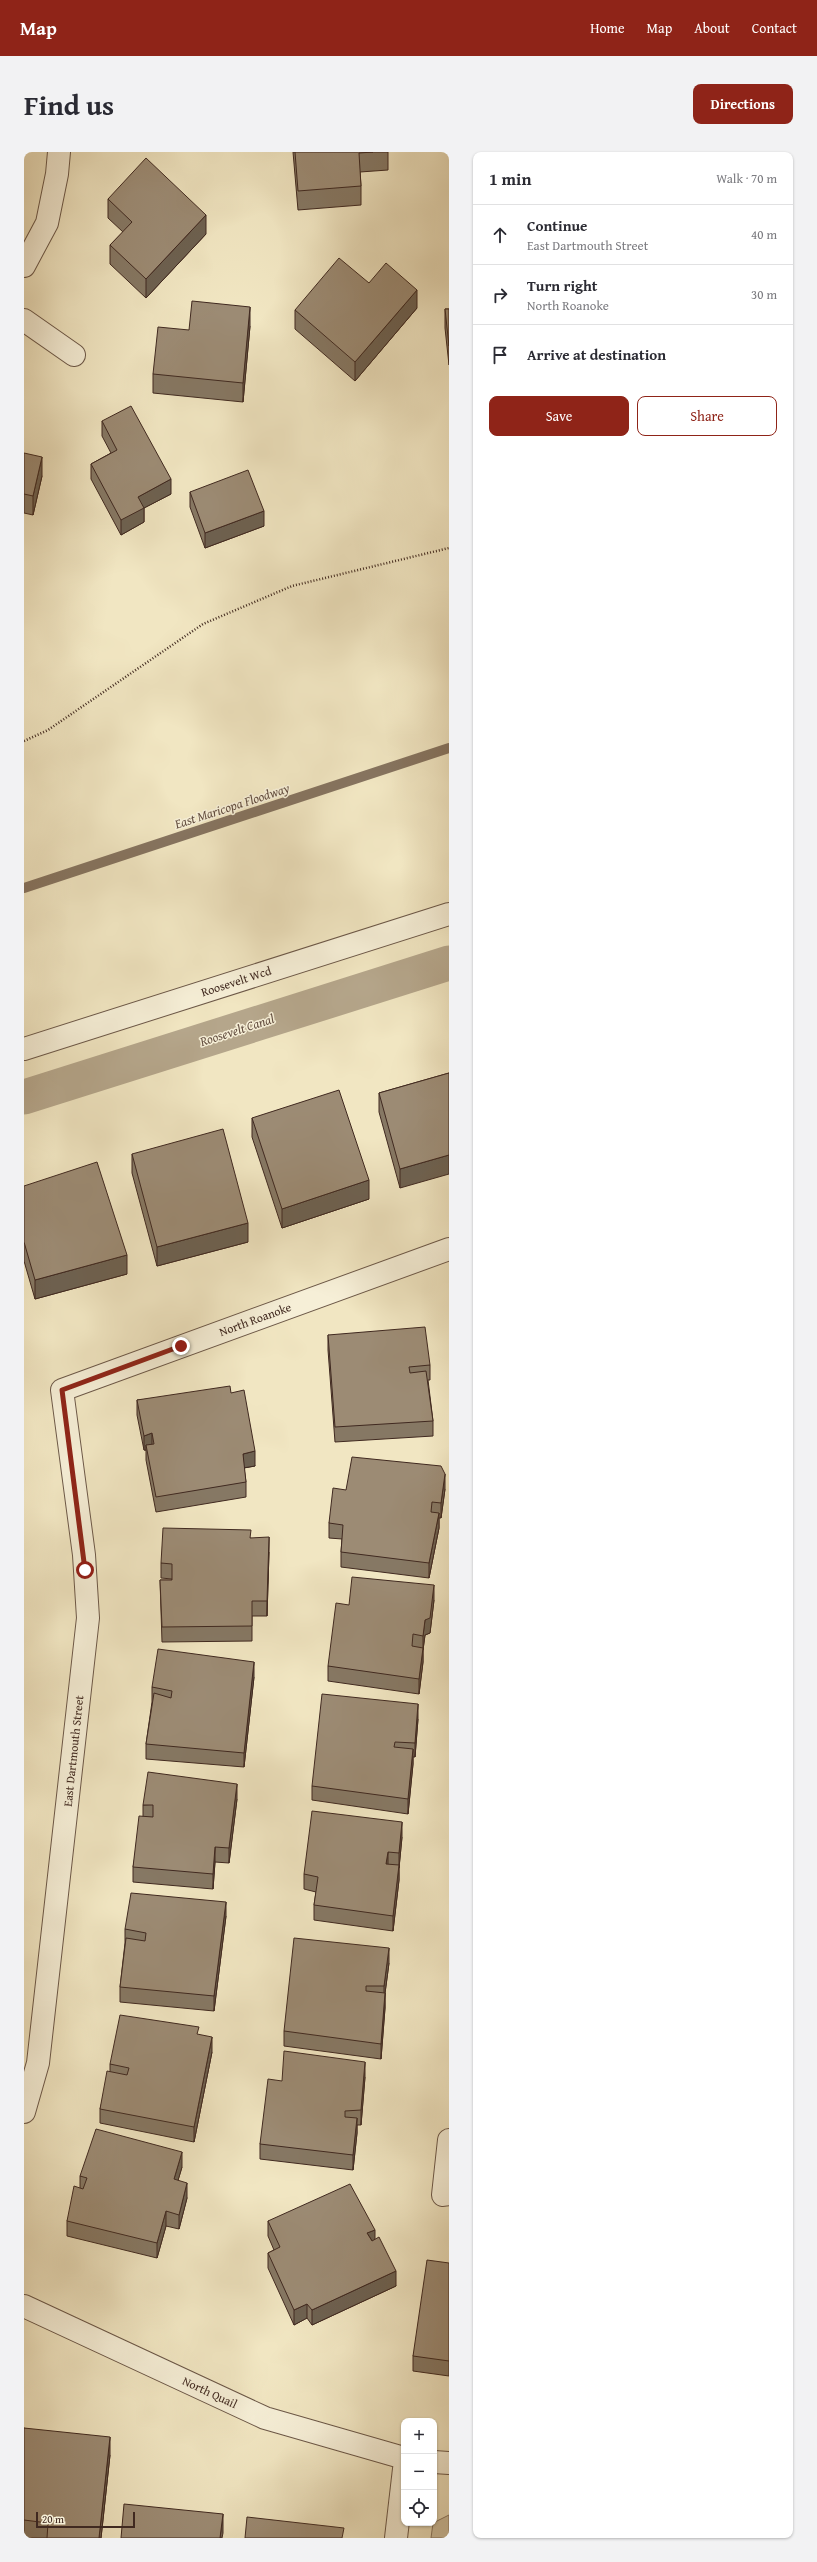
<!DOCTYPE html>
<meta charset="utf-8">
<style>
body{margin:0;font-family:"Gentium Book Plus",serif;background:#f2f2f3;color:#2b2b33}
.controls{position:absolute;right:12px;bottom:12px;display:grid;overflow:hidden;border-radius:8px;box-shadow:0 1px 3px #0004}
.controls button{width:36px;height:36px;display:grid;place-items:center;padding:0;border:0;border-bottom:1px solid #e1e1e2;background:#fff;color:#2b2b33;font:20px sans-serif}
.scale{position:absolute;left:12px;bottom:10px;width:99px;box-sizing:border-box;padding-left:4px;border:2px solid #402920;border-top:0;font-size:11px;line-height:14px;white-space:nowrap;color:#402920;-webkit-text-stroke:3px #f6efd7;paint-order:stroke}
.stop{position:absolute;width:12px;height:12px;margin:-9px;border:3px solid #8f2418;border-radius:50%;background:#fff}
.stop.end{background:#8f2418;border-color:#fff;box-shadow:0 1px 4px #0008}
.list{margin:0;padding:0;list-style:none}
h2{display:flex;justify-content:space-between;align-items:center;height:52px;margin:0;padding:0 16px;font-size:17px}
h2 small{font-size:13px;font-weight:400;color:#7c7c81}
.list li{display:grid;grid-template-columns:26px 1fr auto;gap:12px;align-items:center;box-sizing:border-box;height:60px;padding:0 16px;border-top:1px solid #e1e1e2}
.list b{display:block;font-size:15px;white-space:nowrap}
.list p{margin:0;font-size:13px;white-space:nowrap;color:#7c7c81}
.list em{font-size:13px;font-style:normal;color:#7c7c81}
.actions{display:flex;gap:8px;padding:12px 16px}
.actions a{flex:1;padding:9px 0;border:1px solid #8f2418;border-radius:8px;text-align:center;font-size:14px;color:#8f2418}
.actions .main{background:#8f2418;color:#fff}
.icon{flex:none;width:22px;height:22px;fill:none;stroke:currentColor;stroke-width:2;stroke-linecap:round;stroke-linejoin:round}
.map{position:relative;flex:none;width:425px;height:2386px;overflow:hidden;border-radius:8px}
header{display:flex;align-items:center;gap:24px;box-sizing:border-box;height:56px;padding:0 20px;background:#8f2418;color:#fff}
header strong{font-size:19px}
nav{display:flex;gap:22px;margin-inline-start:auto;font-size:14px}
.intro{display:flex;align-items:center;justify-content:space-between;box-sizing:border-box;height:96px;padding:0 24px}
h1{margin:0;font-size:28px}
.button{padding:10px 18px;border-radius:8px;background:#8f2418;color:#fff;font-size:14px;font-weight:700}
main{display:flex;gap:24px;padding:0 24px}
aside{flex:1;background:#fff;border-radius:8px;box-shadow:0 1px 3px #0004}
.map>svg:first-child{display:block}
.green{fill:#d3c6a6;stroke:#8a7863}
.lines{fill:none;stroke-linecap:round;stroke-linejoin:round}
.stream{stroke:#867460;stroke-width:10}
.canal{stroke:#b5a68b;stroke-width:35}
.minor-casing{stroke:#6c5848;stroke-width:24}
.path{stroke:#402920;stroke-width:2.5;stroke-dasharray:1 2;stroke-linecap:butt}
.minor{stroke:#f6efd7;stroke-width:22}
.wall{fill:#867864;stroke:#402920}
.shaded-wall{fill:#6d6151;stroke:#402920}
.building{fill:#9c8b74;stroke:#402920}
.route{stroke:#8f2418;stroke-width:5}
.labels{text-anchor:middle;dominant-baseline:central;stroke-width:3;stroke-linejoin:round;paint-order:stroke}
.street-label{font-size:12px;fill:#402920;stroke:#f6efd7}
.water-label{font-size:13px;font-style:italic;fill:#634e40;stroke:#f6efd7}
</style>
<header>
<strong>Map</strong>
<nav><a>Home</a><a>Map</a><a>About</a><a>Contact</a></nav>
</header>
<div class="intro"><h1>Find us</h1><a class="button">Directions</a></div>
<main>
<div class="map">
<svg width="425" height="2386" viewBox="0 0 425 2386">
<rect width="100%" height="100%" fill="#f1e6c2"/>
<filter id="stains"><feTurbulence type="fractalNoise" baseFrequency=".005" numOctaves="4"/><feColorMatrix values="0 0 0 0 .2 0 0 0 0 .09 0 0 0 0 .02 0 0 0 .5 -.17"/></filter>
<radialGradient id="worn" r=".72"><stop offset=".6" stop-color="#630" stop-opacity="0"/><stop offset="1" stop-color="#630" stop-opacity=".3"/></radialGradient>
<polygon class="green" points="425,2363 425,2386 407,2386 409,2371"/>
<g class="lines">
<polyline class="stream" points="0,736 425,596"/>
<polyline class="canal" points="0,945 425,811"/>
<defs>
<g id="minor">
<polyline points="0,114 23,71 33,22 35,0"/>
<polyline points="0,168 50,203"/>
<polyline points="0,897 425,762"/>
<polyline points="0,1960 14,1911 64,1466 60,1403 38,1238 425,1097"/>
<polyline points="425,1988 419,2043 425,2042"/>
<polyline points="0,2154 241,2266 380,2306"/>
<polyline points="410,2310 425,2311"/>
<polyline points="372,2386 380,2317"/>
</g>
</defs>
<use href="#minor" class="minor-casing"/>
<polyline class="path" points="0,589 24,578 179,472 268,434 425,396"/>
<use href="#minor" class="minor"/>
</g>
<g class="wall">
<polygon points="269,0 364,0 364,18 336,20 337,34 337,53 274,58"/>
<polygon points="84,47 182,82 122,146 86,112 86,93 99,80 84,66"/>
<polygon points="345,131 393,156 331,229 271,177 271,158"/>
<polygon points="421,157 425,157 425,213 421,176"/>
<polygon points="226,174 219,250 129,241 129,222 165,178"/>
<polygon points="78,269 147,342 120,356 120,370 97,383 67,327 67,312 87,301 78,284"/>
<polygon points="0,301 18,324 9,363 0,361"/>
<polygon points="166,340 240,374 181,396 166,355"/>
<polygon points="425,921 376,1036 355,960 355,941"/>
<polygon points="228,966 345,1047 258,1076 228,985"/>
<polygon points="108,1002 224,1090 133,1114 108,1021"/>
<polygon points="0,1034 103,1122 11,1147 0,1109"/>
<polygon points="304,1183 406,1213 406,1228 404,1228 409,1269 409,1284 311,1290 304,1198"/>
<polygon points="207,1241 231,1314 220,1316 222,1330 222,1345 132,1360 122,1308 122,1298 120,1298 113,1263 113,1248"/>
<polygon points="421,1337 417,1366 415,1366 415,1376 405,1426 317,1415 317,1400 318,1387 305,1386 305,1371 322,1338"/>
<polygon points="227,1386 245,1400 243,1464 228,1464 228,1489 138,1490 136,1428 148,1428 148,1427 137,1426 137,1411"/>
<polygon points="410,1448 406,1481 401,1483 399,1498 399,1510 395,1542 304,1529 304,1514"/>
<polygon points="230,1525 220,1615 122,1607 122,1592 128,1550 128,1535"/>
<polygon points="394,1567 391,1605 389,1605 389,1612 384,1662 288,1648 288,1634"/>
<polygon points="213,1647 205,1711 191,1710 189,1737 109,1730 109,1715 119,1664 119,1653"/>
<polygon points="378,1685 375,1716 375,1728 369,1779 290,1768 290,1753 292,1740 280,1737 280,1722"/>
<polygon points="202,1764 190,1859 96,1850 96,1835 101,1791 101,1777"/>
<polygon points="365,1811 361,1841 361,1856 357,1907 260,1894 260,1879"/>
<polygon points="188,1900 170,1990 76,1971 76,1957 86,1920 86,1912"/>
<polygon points="341,1925 337,1973 333,1973 333,1981 329,2018 236,2007 236,1992 258,1929"/>
<polygon points="158,2015 154,2028 163,2046 155,2077 142,2074 133,2106 43,2084 43,2069 56,2036 56,2024"/>
<polygon points="244,2069 351,2087 372,2134 288,2173 283,2166 270,2173 244,2116 244,2101 250,2098 244,2084"/>
<polygon points="425,2111 425,2224 389,2219 389,2204"/>
<polygon points="0,2276 86,2303 77,2386 0,2386"/>
</g>
<g class="shaded-wall">
<polygon points="182,63 182,82 122,146 122,127"/>
<polygon points="393,138 393,156 331,229 331,210"/>
<polygon points="226,155 226,174 219,250 219,231"/>
<polygon points="18,305 18,324 9,363 9,344"/>
<polygon points="147,327 147,342 120,356 120,370 97,383 97,368 114,345"/>
<polygon points="240,359 240,374 181,396 181,381"/>
<polygon points="425,1003 425,1022 376,1036 376,1017"/>
<polygon points="345,1028 345,1047 258,1076 258,1057"/>
<polygon points="224,1071 224,1090 133,1114 133,1095"/>
<polygon points="103,1103 103,1122 11,1147 11,1128"/>
<polygon points="128,1281 128,1296 122,1293 122,1298 120,1298 120,1284"/>
<polygon points="231,1299 231,1314 219,1316 219,1302"/>
<polygon points="421,1322 421,1337 417,1366 417,1351"/>
<polygon points="415,1361 415,1376 405,1426 405,1411"/>
<polygon points="245,1385 245,1400 243,1464 243,1449"/>
<polygon points="410,1433 410,1448 406,1481 401,1483 399,1498 399,1484 401,1468"/>
<polygon points="399,1496 399,1510 395,1542 395,1527"/>
<polygon points="230,1510 230,1525 220,1615 220,1601"/>
<polygon points="394,1552 394,1567 391,1605 391,1591"/>
<polygon points="389,1597 389,1612 384,1662 384,1647"/>
<polygon points="213,1632 213,1647 205,1711 205,1696"/>
<polygon points="378,1670 378,1685 375,1716 375,1701"/>
<polygon points="191,1695 191,1710 189,1737 189,1722"/>
<polygon points="364,1700 364,1715 362,1712"/>
<polygon points="375,1713 375,1728 369,1779 369,1764"/>
<polygon points="202,1750 202,1764 190,1859 190,1844"/>
<polygon points="365,1796 365,1811 360,1849 360,1834"/>
<polygon points="361,1841 361,1856 357,1907 357,1892"/>
<polygon points="188,1885 188,1900 170,1990 170,1975"/>
<polygon points="341,1910 341,1925 337,1973 337,1958"/>
<polygon points="333,1966 333,1981 329,2018 329,2003"/>
<polygon points="158,2000 158,2015 150,2042 150,2027"/>
<polygon points="163,2031 163,2046 155,2077 155,2063"/>
<polygon points="142,2059 142,2074 133,2106 133,2091"/>
<polygon points="351,2078 351,2093 343,2081"/>
<polygon points="372,2119 372,2134 288,2173 288,2158"/>
<polygon points="283,2152 283,2166 270,2173 270,2158"/>
<polygon points="86,2285 86,2303 77,2386 75,2386"/>
<polygon points="199,2362 199,2381 198,2386 196,2386"/>
</g>
<g class="building">
<polygon points="271,0 349,0 335,1 337,34 274,39"/>
<polygon points="122,6 182,63 122,127 86,93 108,70 84,47"/>
<polygon points="315,106 345,131 362,111 393,138 331,210 271,158"/>
<polygon points="168,149 226,155 219,231 129,222 134,175 165,178"/>
<polygon points="421,157 425,157 425,194"/>
<polygon points="107,254 147,327 114,345 120,356 97,368 67,312 93,298 78,269"/>
<polygon points="0,301 18,305 9,344 0,342"/>
<polygon points="224,318 240,359 181,381 166,340"/>
<polygon points="425,921 425,1003 376,1017 355,941"/>
<polygon points="315,938 345,1028 258,1057 228,966"/>
<polygon points="199,977 224,1071 133,1095 108,1002"/>
<polygon points="73,1010 103,1103 11,1128 0,1090 0,1034"/>
<polygon points="401,1175 406,1213 385,1215 386,1221 402,1219 409,1269 311,1275 304,1183"/>
<polygon points="206,1234 207,1241 220,1238 231,1299 219,1302 222,1330 132,1345 122,1293 130,1292 128,1281 120,1284 113,1248"/>
<polygon points="328,1305 417,1314 421,1322 417,1351 408,1350 407,1360 415,1361 405,1411 317,1400 319,1373 305,1371 309,1336 322,1338"/>
<polygon points="139,1376 227,1378 226,1386 245,1385 243,1449 228,1449 228,1474 138,1475 136,1428 148,1428 148,1412 137,1411"/>
<polygon points="328,1425 410,1433 406,1466 401,1468 399,1484 389,1482 388,1494 399,1496 395,1527 304,1514 312,1451 325,1453"/>
<polygon points="134,1497 230,1510 220,1601 122,1592 130,1541 147,1546 148,1539 128,1535"/>
<polygon points="298,1542 394,1552 391,1591 371,1590 370,1595 389,1597 384,1647 288,1634"/>
<polygon points="124,1620 213,1632 205,1696 191,1695 189,1722 109,1715 115,1664 129,1665 129,1653 119,1653"/>
<polygon points="288,1659 378,1670 375,1701 364,1700 362,1712 375,1713 369,1764 290,1753 294,1725 280,1722"/>
<polygon points="107,1741 202,1750 190,1844 96,1835 102,1786 121,1789 122,1781 101,1777"/>
<polygon points="270,1786 365,1796 360,1834 342,1834 342,1839 361,1841 357,1892 260,1879"/>
<polygon points="96,1863 175,1875 173,1882 188,1885 170,1975 76,1957 83,1919 103,1923 105,1916 86,1912"/>
<polygon points="260,1899 341,1910 337,1958 321,1959 321,1965 333,1966 329,2003 236,1992 244,1927 258,1929"/>
<polygon points="72,1977 158,2000 150,2027 163,2031 155,2063 142,2059 133,2091 43,2069 50,2034 59,2037 63,2026 56,2024"/>
<polygon points="326,2032 351,2078 343,2081 348,2089 355,2085 372,2119 288,2158 283,2152 270,2158 244,2101 256,2095 244,2069"/>
<polygon points="403,2108 425,2111 425,2209 389,2204"/>
<polygon points="0,2276 86,2285 75,2386 23,2386 24,2371 0,2368"/>
<polygon points="100,2352 199,2362 196,2386 97,2386"/>
<polygon points="223,2365 320,2376 318,2386 221,2386"/>
</g>
<g class="lines">
<polyline class="route" points="61,1418 38,1238 157,1194"/>
</g>
<g class="labels">
<g class="street-label">
<text transform="translate(212 829) rotate(-18)">Roosevelt Wcd</text>
<text transform="translate(231 1167) rotate(-20)">North Roanoke</text>
<text transform="translate(49 1599) rotate(-84)">East Dartmouth Street</text>
<text transform="translate(186 2240) rotate(25)">North Quail</text>
</g>
<g class="water-label">
<text transform="translate(208 654) rotate(-18)">East Maricopa Floodway</text>
<text transform="translate(213 878) rotate(-18)">Roosevelt Canal</text>
</g>
</g>
<rect width="100%" height="100%" filter="url(#stains)"/>
<rect width="100%" height="100%" fill="url(#worn)"/>
</svg>
<div class="controls">
<button>+</button>
<button>−</button>
<button><svg class="icon" aria-label="locate" viewBox="0 0 24 24"><circle cx="12" cy="12" r="6"/><path d="M12 2v4M12 18v4M2 12h4M18 12h4"/></svg></button>
</div>
<div class="scale">20 m</div>
<div class="stop" style="left:61px;top:1418px"></div>
<div class="stop end" style="left:157px;top:1194px"></div>
</div>
<aside>
<h2>1 min<small>Walk · 70 m</small></h2>
<ul class="list">
<li><svg class="icon" aria-label="ahead" viewBox="0 0 24 24"><path d="M12 20V5M6 11l6-6 6 6"/></svg><div><b>Continue</b><p>East Dartmouth Street</p></div><em>40 m</em></li>
<li><svg class="icon" aria-label="right" viewBox="0 0 24 24"><path d="M7 20v-9h11M14 6l5 5-5 5"/></svg><div><b>Turn right</b><p>North Roanoke</p></div><em>30 m</em></li>
<li><svg class="icon" aria-label="arrive" viewBox="0 0 24 24"><path d="M6 21V4h12l-3 4 3 4H6"/></svg><div><b>Arrive at destination</b></div></li>
</ul>
<div class="actions"><a class="main">Save</a><a>Share</a></div>
</aside>
</main>
